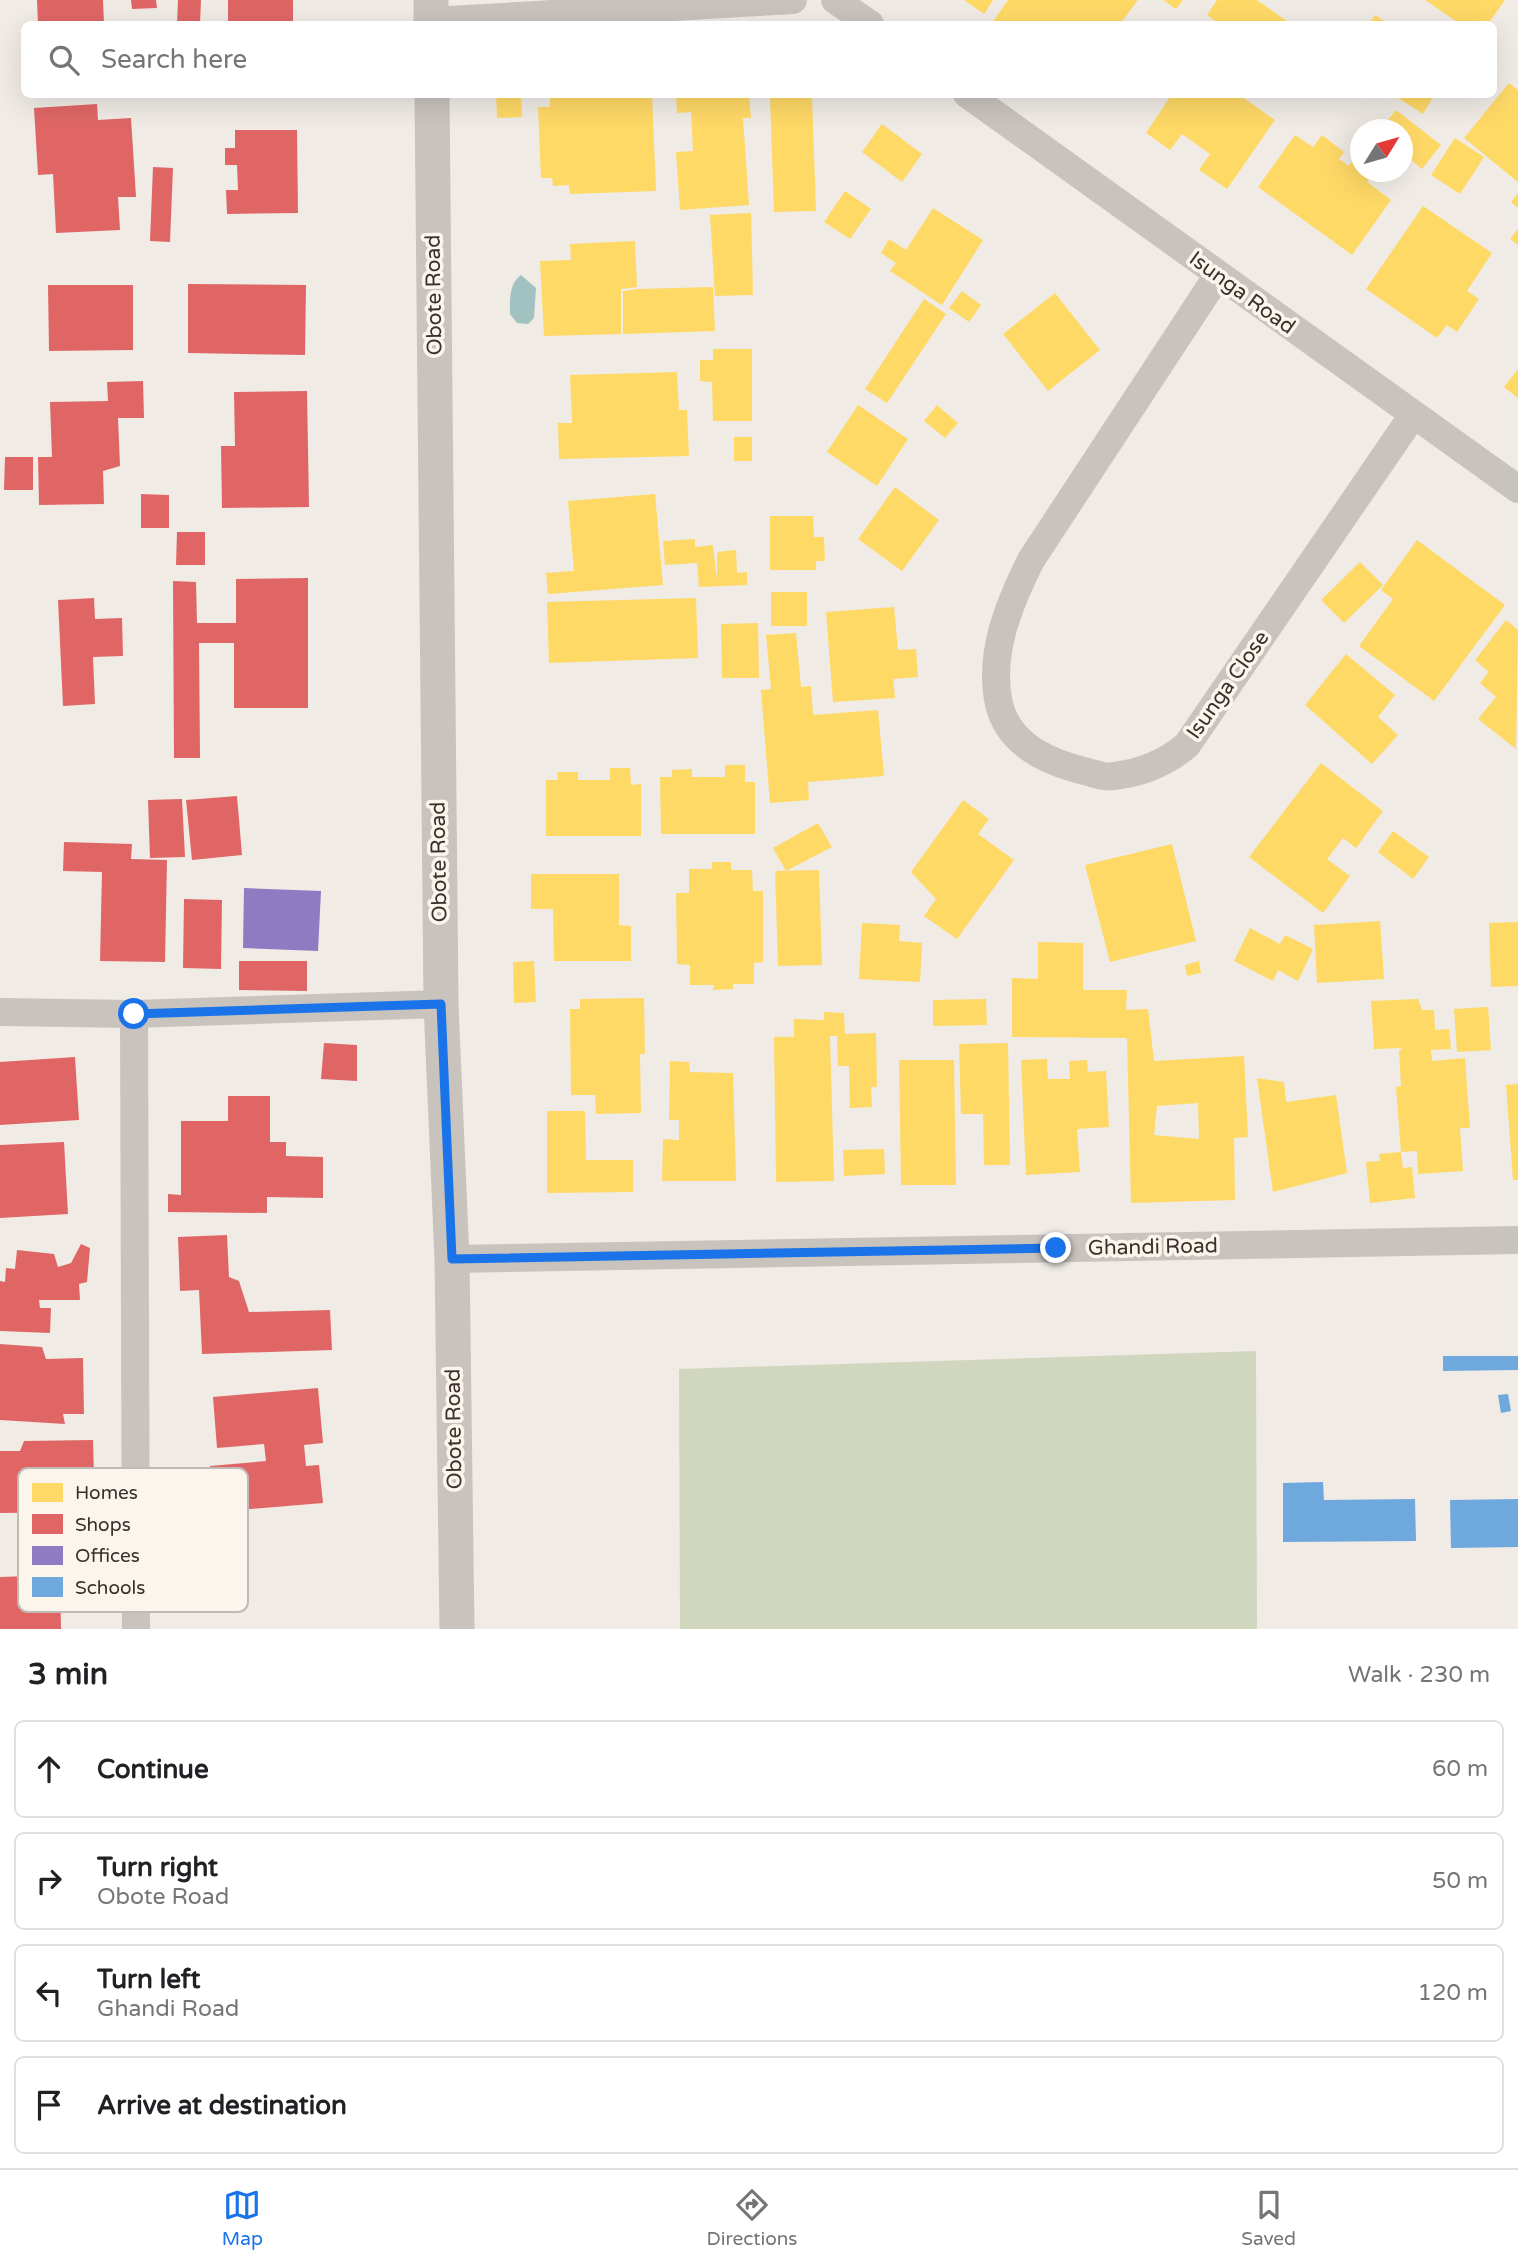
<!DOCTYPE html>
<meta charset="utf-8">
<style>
body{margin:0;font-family:"Varela Round",sans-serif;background:#f2f2f2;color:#202124}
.compass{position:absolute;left:1350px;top:119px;width:63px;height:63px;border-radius:50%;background:#fff;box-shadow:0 7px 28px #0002;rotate:53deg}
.stop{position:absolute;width:21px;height:21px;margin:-16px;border:5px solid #1a73e8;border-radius:50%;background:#fff}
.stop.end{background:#1a73e8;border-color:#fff;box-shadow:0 2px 7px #0008}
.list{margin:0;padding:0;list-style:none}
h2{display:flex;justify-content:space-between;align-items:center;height:91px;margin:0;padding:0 28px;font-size:30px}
h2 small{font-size:23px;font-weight:400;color:#757577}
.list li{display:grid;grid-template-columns:46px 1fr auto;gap:21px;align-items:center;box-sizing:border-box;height:98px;margin:0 14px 14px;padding:0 14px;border:2px solid #e0e0e0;border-radius:10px}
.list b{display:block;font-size:26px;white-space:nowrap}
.list p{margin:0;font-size:23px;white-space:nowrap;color:#757577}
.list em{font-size:23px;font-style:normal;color:#757577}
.icon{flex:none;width:38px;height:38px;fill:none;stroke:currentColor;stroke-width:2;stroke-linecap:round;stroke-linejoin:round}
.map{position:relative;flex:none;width:1518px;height:1629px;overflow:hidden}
.search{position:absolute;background:#fff;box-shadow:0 7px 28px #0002;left:21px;right:21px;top:21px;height:77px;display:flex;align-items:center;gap:18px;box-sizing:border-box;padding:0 24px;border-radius:10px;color:#757577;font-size:26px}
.sheet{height:539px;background:#fff}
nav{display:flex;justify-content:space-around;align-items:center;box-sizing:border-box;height:98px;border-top:2px solid #e0e0e0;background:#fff;font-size:19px;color:#757577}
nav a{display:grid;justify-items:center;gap:4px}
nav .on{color:#1a73e8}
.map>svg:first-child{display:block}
.green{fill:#d1d6bf}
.water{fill:#a1c2c1}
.homes{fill:#ffd966;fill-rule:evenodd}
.shops{fill:#e06666}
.offices{fill:#8e7cc3}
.schools{fill:#6fa8dc}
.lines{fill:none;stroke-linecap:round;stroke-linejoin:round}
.minor{stroke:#c9c3be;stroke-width:28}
.tertiary{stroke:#c9c3be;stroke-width:35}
.route{stroke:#1a73e8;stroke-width:9}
.labels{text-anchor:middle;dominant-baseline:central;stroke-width:7;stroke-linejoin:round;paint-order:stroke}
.street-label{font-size:21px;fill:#3b302b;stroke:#fbf5ee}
.key{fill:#fbf5ee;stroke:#c1bab4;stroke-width:2}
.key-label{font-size:19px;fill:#3b302b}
</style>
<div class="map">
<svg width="1518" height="1629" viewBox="0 0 1518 1629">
<rect width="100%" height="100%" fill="#f0ebe5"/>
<polygon class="green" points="1256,1351 1257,1629 680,1629 679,1369"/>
<path class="water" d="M521,275L536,288L534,318L528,324L517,323L510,314C510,299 509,284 521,275Z"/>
<g class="homes">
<polygon points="964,0 993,0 984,14"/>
<polygon points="1008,0 1138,0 1120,24 1000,24 994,20"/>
<polygon points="1163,0 1183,0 1176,9"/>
<polygon points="1217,0 1257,0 1291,24 1219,24 1207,15"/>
<polygon points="1425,0 1505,0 1488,24 1460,24"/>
<polygon points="1375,15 1389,24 1369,24"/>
<polygon points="1509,83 1518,90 1518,182 1464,138"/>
<polygon points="496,94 521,94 522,117 497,118"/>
<polygon points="583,94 652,94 656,191 570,194 569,185 553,186 552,178 541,178 538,107 550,107 550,96"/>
<polygon points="676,94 749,94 751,118 743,118 749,205 680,210 676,152 693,151 691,112 677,113"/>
<polygon points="1172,94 1238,94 1275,120 1227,189 1199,170 1210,154 1182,134 1170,150 1146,133"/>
<polygon points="1392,94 1435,94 1423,114"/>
<polygon points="812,97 816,211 774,212 770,98"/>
<polygon points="1396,110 1441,145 1422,169 1403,153 1403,130 1380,130"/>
<polygon points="882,124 922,154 902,182 862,152"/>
<polygon points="1295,135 1313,147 1322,135 1344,152 1339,159 1349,166 1354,159 1360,164 1360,172 1373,173 1367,182 1391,200 1352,255 1258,187"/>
<polygon points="1455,138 1484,157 1460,194 1431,175"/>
<polygon points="845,191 871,209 850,239 824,222"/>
<polygon points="1518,193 1518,208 1511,202"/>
<polygon points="1423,206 1492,253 1467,291 1479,299 1457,332 1447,325 1437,338 1366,289"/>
<polygon points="933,208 983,240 942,305 890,271 896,263 881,253 889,239 906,250"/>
<polygon points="751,213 753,295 715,296 710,215"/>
<polygon points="1518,229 1518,245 1510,239"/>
<polygon points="635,241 637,287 621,289 621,334 544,336 540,261 571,260 570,244"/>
<polygon points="713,287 715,331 623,334 623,291 637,289"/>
<polygon points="962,291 981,305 969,322 949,308"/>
<polygon points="1055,293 1100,350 1048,391 1003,334"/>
<polygon points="924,299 946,314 887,403 865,389"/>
<polygon points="713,349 752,349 752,421 713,421 712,382 700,381 700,360 713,360"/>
<polygon points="1518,369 1518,398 1504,387"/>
<polygon points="677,372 679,410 687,410 689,456 559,459 558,423 572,423 570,375"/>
<polygon points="858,405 908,439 877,486 827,452"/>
<polygon points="937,405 958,423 945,438 924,421"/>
<rect x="734" y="437" width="18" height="24"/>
<polygon points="895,487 939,520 902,571 858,539"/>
<polygon points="655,494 663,585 548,594 546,573 574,571 568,501"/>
<polygon points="770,516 813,516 814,537 824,537 825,561 816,561 816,570 770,570"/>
<polygon points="695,539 695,547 713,545 717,580 717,552 736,550 737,573 747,572 747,585 699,587 697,563 665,565 663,541"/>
<polygon points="1417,540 1505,605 1434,701 1359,646 1393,599 1381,590"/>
<polygon points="1360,562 1383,585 1344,623 1321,600"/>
<rect x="771" y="592" width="36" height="34"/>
<polygon points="696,598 698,658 549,663 547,602"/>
<polygon points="894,607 898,650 916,649 918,677 893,679 895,698 833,702 826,612"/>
<polygon points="1506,620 1518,630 1516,749 1478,719 1496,697 1480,683 1489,672 1475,660"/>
<polygon points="758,623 759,678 722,678 721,624"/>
<polygon points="796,633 801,687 811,686 813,715 878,710 884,776 808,782 809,800 770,803 761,690 771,689 766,635"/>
<polygon points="1346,654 1395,695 1378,717 1398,735 1372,764 1305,705"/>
<polygon points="1321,763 1383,811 1356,848 1343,838 1327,859 1350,876 1323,913 1249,857"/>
<polygon points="725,765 745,765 745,782 755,782 755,834 661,834 660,777 672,777 672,770 692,769 692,777 725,777"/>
<polygon points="610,768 630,768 631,785 641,784 641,836 546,836 546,780 558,780 557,772 578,772 578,780 610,780"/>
<polygon points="963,800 989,819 978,834 1014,860 957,939 924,916 936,899 911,872"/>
<polygon points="818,823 832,847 786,871 773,848"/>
<polygon points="1393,831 1429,857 1413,879 1378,852"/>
<polygon points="1172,844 1196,941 1110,962 1085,865"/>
<polygon points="712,862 731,862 731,870 752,870 753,891 763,891 763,962 754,963 754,984 733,984 733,989 713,990 714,985 690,985 690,965 677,964 676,893 689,893 689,869 712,869"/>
<polygon points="819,870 822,965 778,966 775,871"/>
<polygon points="531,874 619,874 619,925 631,926 631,961 554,961 553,909 531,909"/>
<polygon points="1380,921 1384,979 1317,983 1314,925"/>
<polygon points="1518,922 1518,986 1491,987 1489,923"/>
<polygon points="862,923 900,925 899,941 922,943 920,982 859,979"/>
<polygon points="1250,928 1280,944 1285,935 1313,949 1298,981 1278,970 1273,981 1234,961"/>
<path d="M1038,942L1083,943V990H1127L1126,1010L1148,1009L1154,1061L1244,1056L1248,1137L1234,1138L1235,1200L1131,1203L1127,1038L1012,1037V978L1038,979ZM1198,1103L1199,1139L1154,1135L1157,1106Z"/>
<polygon points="534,961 536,1002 514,1003 513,962"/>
<polygon points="1199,961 1201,973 1187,976 1185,965"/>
<polygon points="644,998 645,1054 640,1054 641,1113 596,1114 595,1095 571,1095 570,1009 580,1009 580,999"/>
<polygon points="986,999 987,1025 933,1026 933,1000"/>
<polygon points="1418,999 1422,1010 1434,1010 1435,1030 1449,1029 1451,1049 1431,1050 1432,1061 1465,1058 1470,1128 1460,1128 1463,1171 1418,1174 1417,1151 1401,1152 1396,1087 1401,1086 1399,1051 1403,1048 1374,1049 1371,1001"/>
<polygon points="1488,1007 1491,1050 1457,1052 1454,1009"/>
<polygon points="824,1012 844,1013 845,1034 876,1033 877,1087 871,1087 872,1107 850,1108 849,1066 838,1066 837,1036 830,1036 834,1181 776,1182 774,1037 794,1037 794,1019 824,1020"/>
<polygon points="1008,1043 1010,1165 984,1165 983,1114 961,1114 959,1044"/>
<polygon points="1047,1059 1048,1079 1070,1079 1069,1061 1087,1060 1088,1072 1106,1071 1109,1127 1077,1129 1080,1172 1026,1175 1021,1060"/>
<polygon points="899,1060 954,1060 956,1185 901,1185"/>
<polygon points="670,1061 689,1062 690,1072 733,1073 736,1181 662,1181 663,1139 679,1140 679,1120 669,1120"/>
<polygon points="1257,1078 1284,1082 1286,1102 1336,1095 1347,1173 1273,1192"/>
<polygon points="1518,1084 1518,1180 1513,1180 1506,1085"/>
<polygon points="547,1111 585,1111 586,1160 633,1160 633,1192 547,1193"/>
<polygon points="884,1149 885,1174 844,1176 843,1150"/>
<polygon points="1401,1152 1403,1168 1412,1167 1415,1198 1370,1203 1366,1162 1380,1161 1379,1154"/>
</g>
<g class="shops">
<polygon points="37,0 103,0 104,24 38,24"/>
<polygon points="131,0 156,0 157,8 132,9"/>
<polygon points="178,0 201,0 200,24 177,24"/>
<rect x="228" y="0" width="65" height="24"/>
<polygon points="97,104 98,120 131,118 136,197 118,197 120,230 56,233 53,174 38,175 34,108"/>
<polygon points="235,130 297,130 298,213 227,214 226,190 238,190 237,165 225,165 225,148 235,148"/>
<polygon points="153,167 173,168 170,242 150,241"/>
<polygon points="188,284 306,285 305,355 188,353"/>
<polygon points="48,285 133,285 133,350 49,351"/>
<polygon points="143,381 144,418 118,418 120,466 103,471 104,504 39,505 38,457 52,457 50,402 108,401 107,382"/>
<polygon points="307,391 309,507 222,508 221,446 235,446 234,392"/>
<polygon points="5,457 33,457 33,490 4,490"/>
<polygon points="141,494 169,495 169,528 141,528"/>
<polygon points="177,532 205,532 205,565 176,565"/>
<polygon points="308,578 308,708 234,708 234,643 199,643 200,758 174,758 173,581 196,582 197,623 236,623 236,579"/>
<polygon points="94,598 95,619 122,618 123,656 93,657 95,704 63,706 58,600"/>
<polygon points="237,796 242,855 192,860 186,800"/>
<polygon points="182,799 185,857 150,858 148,800"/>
<polygon points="64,842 132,844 131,859 167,860 165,962 100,961 102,872 63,871"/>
<polygon points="184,899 222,900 221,969 183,968"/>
<polygon points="239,961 307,961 307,991 239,990"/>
<polygon points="324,1043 357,1045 357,1081 321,1079"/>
<polygon points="75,1057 79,1120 0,1125 0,1062"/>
<polygon points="228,1096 270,1096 270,1142 286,1142 286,1156 323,1157 323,1198 267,1197 267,1213 168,1212 168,1194 181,1195 181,1121 228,1121"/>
<polygon points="64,1142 68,1214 0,1218 0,1145"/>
<polygon points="227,1235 229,1277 239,1281 249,1312 330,1310 332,1350 202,1354 199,1290 180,1291 178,1237"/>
<polygon points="81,1244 90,1248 87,1282 79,1284 80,1300 39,1300 40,1308 51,1308 50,1333 0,1331 0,1281 5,1282 6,1268 15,1269 17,1250 54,1254 58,1267 71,1263"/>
<polygon points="0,1344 42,1347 46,1359 83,1358 84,1414 63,1414 65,1424 0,1420"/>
<polygon points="318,1388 323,1443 304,1445 306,1466 319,1465 323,1503 215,1512 210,1466 266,1461 264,1444 217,1448 213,1397"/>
<polygon points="93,1440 95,1512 0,1513 0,1451 20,1451 24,1441"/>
<polygon points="60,1575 61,1629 0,1629 0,1577"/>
</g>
<polygon class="offices" points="244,888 321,891 318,951 243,948"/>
<g class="schools">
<polygon points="1443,1356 1518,1356 1518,1370 1443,1371"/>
<polygon points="1508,1394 1511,1411 1501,1413 1498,1395"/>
<polygon points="1323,1482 1324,1500 1415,1499 1416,1541 1283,1542 1283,1483"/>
<polygon points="1518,1499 1518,1547 1451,1548 1450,1500"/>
</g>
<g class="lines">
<g class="minor">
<polyline points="835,0 870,24"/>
<polyline points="431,21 793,0"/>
<polyline points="967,94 1518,489"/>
<path d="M1218,275L1031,560C1009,604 988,654 999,704C1009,746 1050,763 1088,772C1096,774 1106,778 1114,776C1141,773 1166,763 1187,745L1413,415"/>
<polyline points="0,1012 134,1014 441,1004"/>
<polyline points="134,1014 136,1629"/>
<polyline points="452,1259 1518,1240"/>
</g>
<g class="tertiary">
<polyline points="431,0 431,24"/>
<polyline points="432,94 441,1004 452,1259 457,1629"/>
</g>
</g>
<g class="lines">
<polyline class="route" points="134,1014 441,1004 452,1259 1056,1248"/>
</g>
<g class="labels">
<g class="street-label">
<text transform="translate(1242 293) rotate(36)">Isunga Road</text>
<text transform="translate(434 295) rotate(-91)">Obote Road</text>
<text transform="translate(1228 685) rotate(-55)">Isunga Close</text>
<text transform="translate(439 862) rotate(-91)">Obote Road</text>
<text transform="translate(1153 1247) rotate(-1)">Ghandi Road</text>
<text transform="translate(454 1429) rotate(-91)">Obote Road</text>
</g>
</g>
<rect x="18" y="1468" width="230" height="144" rx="10" class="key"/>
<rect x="32" y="1483" width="31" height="19" fill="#ffd966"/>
<rect x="32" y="1514" width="31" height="20" fill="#e06666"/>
<rect x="32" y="1546" width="31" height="19" fill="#8e7cc3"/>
<rect x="32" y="1577" width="31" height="20" fill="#6fa8dc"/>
<g class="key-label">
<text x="75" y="1499">Homes</text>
<text x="75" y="1531">Shops</text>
<text x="75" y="1562">Offices</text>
<text x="75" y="1594">Schools</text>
</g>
</svg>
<svg class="compass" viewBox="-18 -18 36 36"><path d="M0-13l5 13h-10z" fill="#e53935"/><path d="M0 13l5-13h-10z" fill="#757577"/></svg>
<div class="stop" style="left:134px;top:1014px"></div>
<div class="stop end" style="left:1056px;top:1248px"></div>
<div class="search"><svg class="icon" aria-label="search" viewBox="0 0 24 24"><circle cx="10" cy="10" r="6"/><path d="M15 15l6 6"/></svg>Search here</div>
</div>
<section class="sheet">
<h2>3 min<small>Walk · 230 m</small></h2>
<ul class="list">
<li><svg class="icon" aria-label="ahead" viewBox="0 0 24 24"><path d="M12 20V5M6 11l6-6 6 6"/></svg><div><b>Continue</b></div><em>60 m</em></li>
<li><svg class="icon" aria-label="right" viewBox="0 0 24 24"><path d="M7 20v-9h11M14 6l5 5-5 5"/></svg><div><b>Turn right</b><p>Obote Road</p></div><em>50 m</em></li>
<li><svg class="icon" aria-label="left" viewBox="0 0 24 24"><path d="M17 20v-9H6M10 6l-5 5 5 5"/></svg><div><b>Turn left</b><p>Ghandi Road</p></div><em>120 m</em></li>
<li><svg class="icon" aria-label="arrive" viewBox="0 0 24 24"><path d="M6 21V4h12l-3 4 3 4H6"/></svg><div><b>Arrive at destination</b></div></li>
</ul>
</section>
<nav>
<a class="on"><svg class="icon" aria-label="map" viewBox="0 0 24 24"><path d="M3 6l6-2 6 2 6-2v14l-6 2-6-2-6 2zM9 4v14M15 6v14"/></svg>Map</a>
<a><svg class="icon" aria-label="directions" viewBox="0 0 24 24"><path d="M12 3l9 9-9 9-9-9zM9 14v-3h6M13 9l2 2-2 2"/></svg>Directions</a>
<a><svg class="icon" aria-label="saved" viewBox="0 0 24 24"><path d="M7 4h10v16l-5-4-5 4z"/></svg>Saved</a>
</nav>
